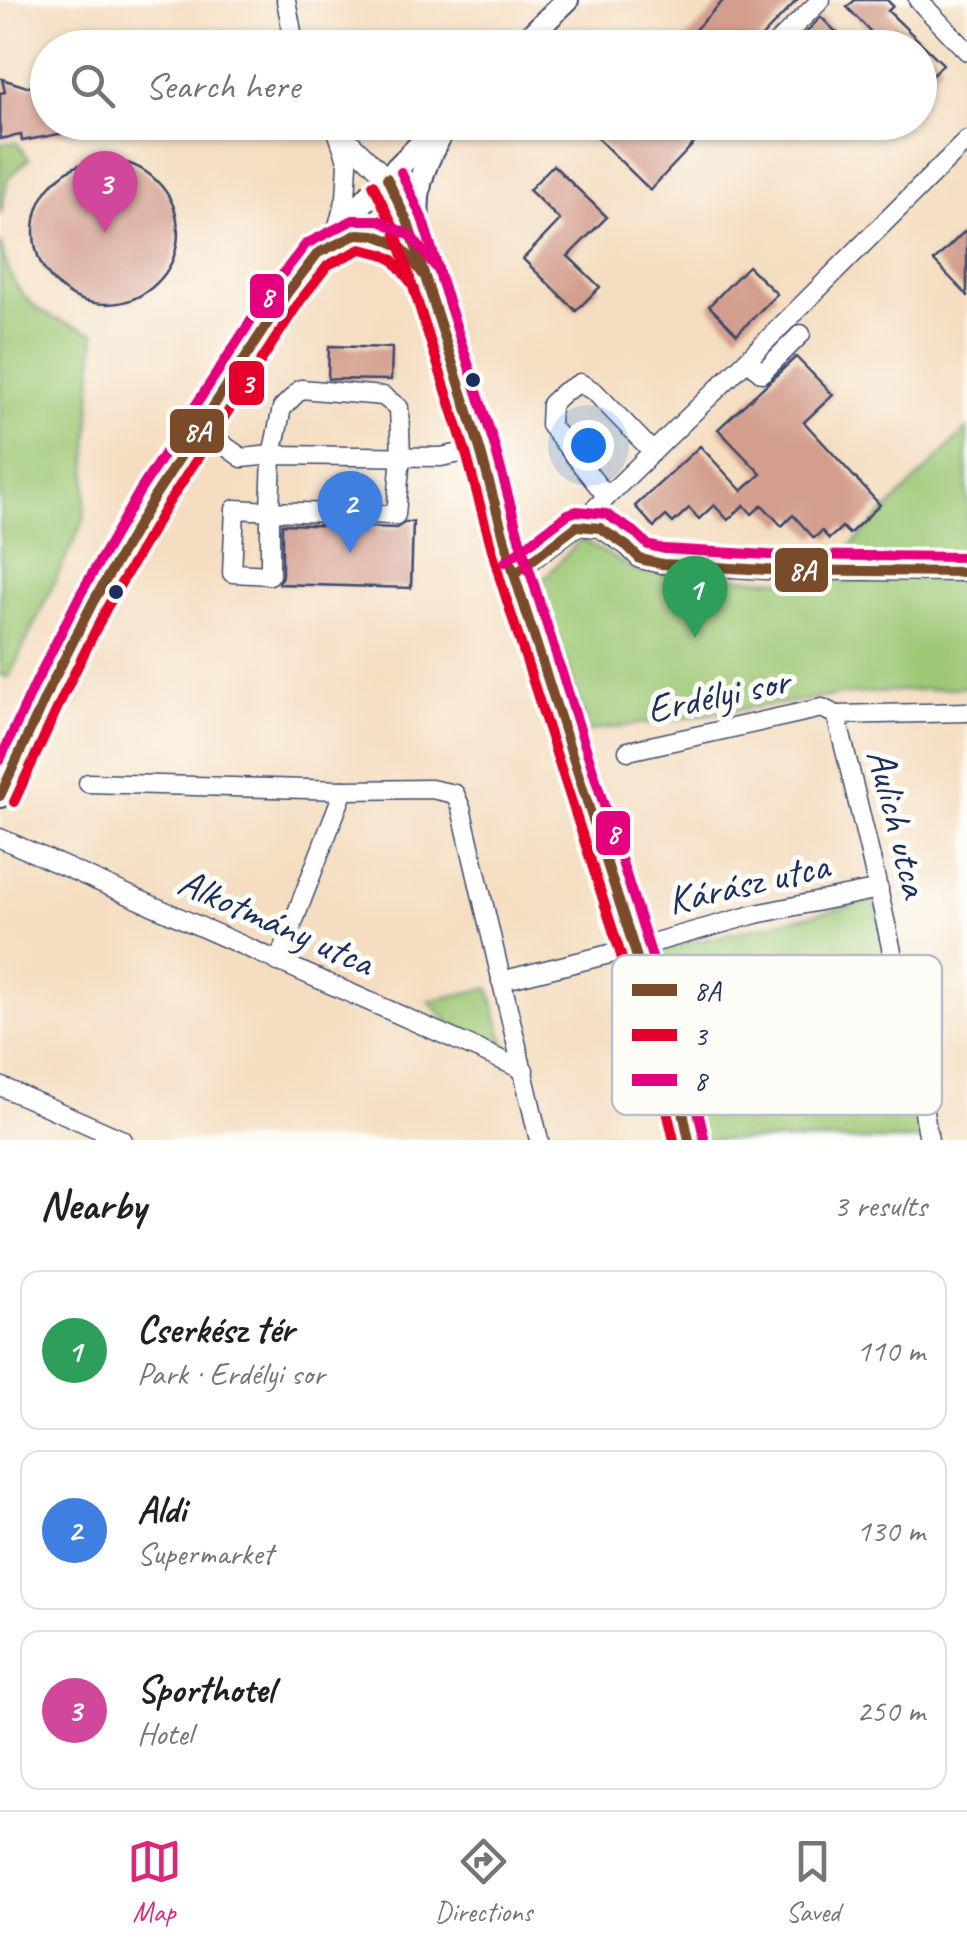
<!DOCTYPE html>
<meta charset="utf-8">
<style>
body{margin:0;font-family:Caveat,sans-serif;background:#f6f6f6;color:#202124}
.you{position:absolute;left:588px;top:445px;width:35px;height:35px;margin:-25px;border:8px solid #fff;border-radius:50%;background:#1a73e8;box-shadow:0 0 0 15px #1a73e833}
.badge{display:grid;place-items:center;width:65px;height:65px;border-radius:50%;background:#db2777;color:#fff;font-size:32px;font-weight:700}
.pin{position:absolute;translate:-50% -82px;filter:drop-shadow(0 2px 5px #0008)}
.pin::after{content:'';position:absolute;top:52px;width:35px;height:30px;background:inherit;clip-path:polygon(0 0,100% 0,50% 100%)}
.list{margin:0;padding:0;list-style:none}
h2{display:flex;justify-content:space-between;align-items:center;height:130px;margin:0;padding:0 40px;font-size:42px}
h2 small{font-size:32px;font-weight:400;color:#757577}
.list li{display:grid;grid-template-columns:65px 1fr auto;gap:30px;align-items:center;box-sizing:border-box;height:160px;margin:0 20px 20px;padding:0 20px;border:2px solid #e0e0e0;border-radius:20px}
.list b{display:block;font-size:38px;white-space:nowrap}
.list p{margin:0;font-size:32px;white-space:nowrap;color:#757577}
.list em{font-size:32px;font-style:normal;color:#757577}
.icon{flex:none;width:55px;height:55px;fill:none;stroke:currentColor;stroke-width:2;stroke-linecap:round;stroke-linejoin:round}
.map{position:relative;flex:none;width:967px;height:1140px;overflow:hidden}
.search{position:absolute;background:#fff;box-shadow:0 2px 8px #0004;left:30px;right:30px;top:30px;height:110px;display:flex;align-items:center;gap:25px;box-sizing:border-box;padding:0 35px;border-radius:55px;color:#757577;font-size:38px}
.sheet{height:670px;background:#fff}
nav{display:flex;justify-content:space-around;align-items:center;box-sizing:border-box;height:140px;border-top:2px solid #e0e0e0;background:#fff;font-size:28px;color:#757577}
nav a{display:grid;justify-items:center;gap:5px}
nav .on{color:#db2777}
.map>svg:first-child{display:block}
.green{fill:#9dc875;stroke:#5c7c6a;stroke-width:2.5}
.building{fill:#d39e8d}
.lines{fill:none;stroke-linecap:round;stroke-linejoin:round}
.minor-casing{stroke:#3c496d;stroke-width:21}
.major-casing{stroke:#3c496d;stroke-width:26}
.minor{stroke:#fff;stroke-width:18}
.major{stroke:#fff;stroke-width:22}
.bus-1-casing{stroke:#fdfcf7;stroke-width:18}
.bus-2-casing{stroke:#fdfcf7;stroke-width:18}
.bus-3-casing{stroke:#fdfcf7;stroke-width:18}
.bus-1{stroke:#7a4b2a;stroke-width:10}
.bus-2{stroke:#e4002b;stroke-width:10}
.bus-3{stroke:#e5007d;stroke-width:10}
.bus-dot{fill:#1b2f5e;stroke:#fdfcf7;stroke-width:4}
.labels{text-anchor:middle;dominant-baseline:central;stroke-width:10;stroke-linejoin:round;paint-order:stroke}
.street-label{font-size:40px;fill:#1b2f5e;stroke:#fdfcf7}
.key{fill:#fdfcf7;stroke:#b9bec9;stroke-width:2.5}
.key-label{font-size:28px;fill:#1b2f5e}
.line-badge{stroke:#fdfcf7;stroke-width:4}
.badge-label{font-size:28px;text-anchor:middle;font-weight:bold;fill:#fff}
</style>
<div class="map">
<svg width="967" height="1140" viewBox="0 0 967 1140">
<rect width="100%" height="100%" fill="#fdfcf7"/>
<filter id="ink" filterUnits="userSpaceOnUse"><feTurbulence type="fractalNoise" baseFrequency=".01" numOctaves="2"/><feDisplacementMap in="SourceGraphic" scale="20" xChannelSelector="R" yChannelSelector="G"/><feConvolveMatrix kernelMatrix="1 2 1 2 8 2 1 2 1" color-interpolation-filters="sRGB"/></filter>
<filter id="wash" filterUnits="userSpaceOnUse"><feTurbulence type="fractalNoise" baseFrequency=".0048" numOctaves="4" result="noise"/><feDisplacementMap in="SourceGraphic" scale="40" xChannelSelector="R" yChannelSelector="G"/><feGaussianBlur stdDeviation="2.25" result="paint"/><feColorMatrix in="noise" values="0 0 0 0 0 0 0 0 0 0 0 0 0 0 0 0 0 1.4 0 .05"/><feComposite in="paint" operator="in"/></filter>
<g filter="url(#wash)">
<rect width="100%" height="100%" fill="#f4ddc0"/>
<g class="green">
<polygon points="16,142 29,159 8,178 0,215 0,144"/>
<path d="M0,242C15,304 38,315 95,333L84,520L9,677L0,675Z"/>
<polygon points="967,429 967,687 848,694 590,731 540,583 581,539 638,572 815,582"/>
<polygon points="876,900 923,1140 694,1140 659,950"/>
<polygon points="489,988 506,1048 454,1028 429,1001"/>
</g>
<g id="blocks">
<g class="building">
<polygon points="724,0 797,0 751,48 677,48"/>
<polygon points="855,0 887,0 893,6 888,11 943,64 920,88 920,48 854,48 870,31 847,7"/>
<polygon points="821,17 852,48 791,48"/>
<polygon points="2,79 27,87 42,84 44,93 48,92 48,122 91,122 91,128 22,141 21,135 0,139 0,93 5,92"/>
<polygon points="604,122 714,122 650,190 593,134"/>
<circle cx="106" cy="232" r="72"/>
<polygon points="553,165 607,217 568,256 600,287 576,311 523,259 560,220 529,190"/>
<polygon points="967,229 967,295 934,261"/>
<polygon points="748,266 777,294 737,334 709,306"/>
<polygon points="329,346 392,348 391,380 328,379"/>
<polygon points="796,357 833,395 804,422 880,505 849,534 842,527 829,539 822,531 814,538 793,515 782,526 762,505 752,514 744,505 728,520 714,505 699,519 689,508 673,523 666,516 654,527 635,506 700,446 742,491 761,474 718,429"/>
<polygon points="406,522 413,522 411,588 279,584 282,575 282,524 396,528"/>
</g>
</g>
</g>
<g filter="url(#ink)">
<use href="#blocks" fill-opacity="0" stroke="#3c496d" stroke-width="2.5"/>
<g class="lines">
<defs>
<g id="minor">
<polyline points="286,0 295,48"/>
<polyline points="918,0 967,51"/>
<polyline points="772,48 821,0"/>
<polyline points="336,128 348,163 346,198 337,229"/>
<polyline points="341,133 387,178"/>
<polyline points="747,360 762,373 801,334"/>
<polygon points="301,389 383,396 399,408 401,455 396,515 270,511 272,455 282,408"/>
<polyline points="200,428 242,458 272,455 441,457 480,449"/>
<polyline points="607,497 550,425 551,404 564,392 580,383 595,392 653,452"/>
<polygon points="235,509 270,511 270,575 232,573"/>
<polyline points="577,526 600,528 627,546 640,559 662,564 767,570 967,572"/>
<polyline points="514,574 577,526 747,360 967,140"/>
<polyline points="836,715 967,712"/>
<path d="M628,751L822,708L836,715C872,856 904,997 929,1140"/>
<polyline points="88,783 344,790 431,789 455,794 461,808 539,1140"/>
<polyline points="0,838 524,1070"/>
<polyline points="278,962 344,790"/>
<polyline points="501,981 634,948 756,914 879,889"/>
<polyline points="0,1086 123,1140"/>
</g>
<g id="major">
<polyline points="518,48 567,0"/>
<polyline points="387,178 408,223 480,449 514,574 634,948 682,1107 689,1140"/>
<path d="M419,234C414,194 420,171 440,136"/>
<path d="M330,247C373,227 388,230 418,268"/>
<polyline points="0,796 49,689 93,602 154,497 288,292 318,253 368,197 443,122"/>
</g>
</defs>
<use href="#minor" class="minor-casing"/>
<use href="#major" class="major-casing"/>
<use href="#minor" class="minor"/>
<use href="#major" class="major"/>
<defs>
<g id="bus-1">
<polyline points="387,178 408,223 424,273"/>
<polyline points="514,574 577,526 600,528 627,546 640,559 662,564 767,570 967,572"/>
<polyline points="0,796 49,689 93,602 154,497 288,292 318,253 358,234 374,235 388,240 403,249 425,277 480,449 514,574 634,948 682,1107 689,1140"/>
</g>
<g id="bus-2">
<polyline points="373,184 394,228 410,278"/>
<polyline points="14,802 63,696 106,609 167,505 300,301 328,265 361,249 382,254 393,260 412,284 466,453 500,579 620,952 667,1111 674,1140"/>
</g>
<g id="bus-3">
<polyline points="401,172 422,218 438,268"/>
<polyline points="517,531 648,944 696,1103 704,1137"/>
<polyline points="505,562 568,514 577,511 606,514 637,534 648,545 664,549 768,555 967,557"/>
<polyline points="0,760 36,682 80,595 141,489 275,284 306,244 353,220 378,220 411,236 438,270 494,444 528,570"/>
</g>
</defs>
<use href="#bus-1" class="bus-1-casing"/>
<use href="#bus-2" class="bus-2-casing"/>
<use href="#bus-3" class="bus-3-casing"/>
<use href="#bus-1" class="bus-1"/>
<use href="#bus-2" class="bus-2"/>
<use href="#bus-3" class="bus-3"/>
</g>
</g>
<g class="bus-dot">
<circle cx="473" cy="380" r="9"/>
<circle cx="116" cy="592" r="9"/>
</g>
<g class="labels">
<g class="street-label">
<text transform="translate(718 695) rotate(-12)">Erdélyi sor</text>
<text transform="translate(898 823) rotate(76)">Aulich utca</text>
<text transform="translate(748 883) rotate(-13)">Kárász utca</text>
<text transform="translate(276 922) rotate(24)">Alkotmány utca</text>
</g>
</g>
<rect x="612" y="955" width="330" height="160" rx="15" class="key"/>
<rect x="632" y="984" width="45" height="12" fill="#7a4b2a"/>
<rect x="632" y="1029" width="45" height="12" fill="#e4002b"/>
<rect x="632" y="1074" width="45" height="12" fill="#e5007d"/>
<g class="key-label">
<text x="694" y="1000">8A</text>
<text x="694" y="1045">3</text>
<text x="694" y="1090">8</text>
</g>
<g class="line-badge">
<rect x="248" y="272" width="38" height="48" rx="10" fill="#e5007d"/>
<rect x="227" y="359" width="39" height="48" rx="10" fill="#e4002b"/>
<rect x="168" y="407" width="58" height="48" rx="10" fill="#7a4b2a"/>
<rect x="773" y="546" width="57" height="48" rx="10" fill="#7a4b2a"/>
<rect x="594" y="809" width="38" height="48" rx="10" fill="#e5007d"/>
</g>
<g class="badge-label">
<text x="267" y="306">8</text>
<text x="247" y="393">3</text>
<text x="197" y="441">8A</text>
<text x="802" y="580">8A</text>
<text x="613" y="843">8</text>
</g>
</svg>
<div class="you"></div>
<div class="pin badge" style="left:695px;top:638px;background:#2e9e5b">1</div>
<div class="pin badge" style="left:350px;top:553px;background:#3f7fe0">2</div>
<div class="pin badge" style="left:105px;top:233px;background:#d1479c">3</div>
<div class="search"><svg class="icon" aria-label="search" viewBox="0 0 24 24"><circle cx="10" cy="10" r="6"/><path d="M15 15l6 6"/></svg>Search here</div>
</div>
<section class="sheet">
<h2>Nearby<small>3 results</small></h2>
<ul class="list">
<li><span class="badge" style="background:#2e9e5b">1</span><div><b>Cserkész tér</b><p>Park · Erdélyi sor</p></div><em>110 m</em></li>
<li><span class="badge" style="background:#3f7fe0">2</span><div><b>Aldi</b><p>Supermarket</p></div><em>130 m</em></li>
<li><span class="badge" style="background:#d1479c">3</span><div><b>Sporthotel</b><p>Hotel</p></div><em>250 m</em></li>
</ul>
</section>
<nav>
<a class="on"><svg class="icon" aria-label="map" viewBox="0 0 24 24"><path d="M3 6l6-2 6 2 6-2v14l-6 2-6-2-6 2zM9 4v14M15 6v14"/></svg>Map</a>
<a><svg class="icon" aria-label="directions" viewBox="0 0 24 24"><path d="M12 3l9 9-9 9-9-9zM9 14v-3h6M13 9l2 2-2 2"/></svg>Directions</a>
<a><svg class="icon" aria-label="saved" viewBox="0 0 24 24"><path d="M7 4h10v16l-5-4-5 4z"/></svg>Saved</a>
</nav>
